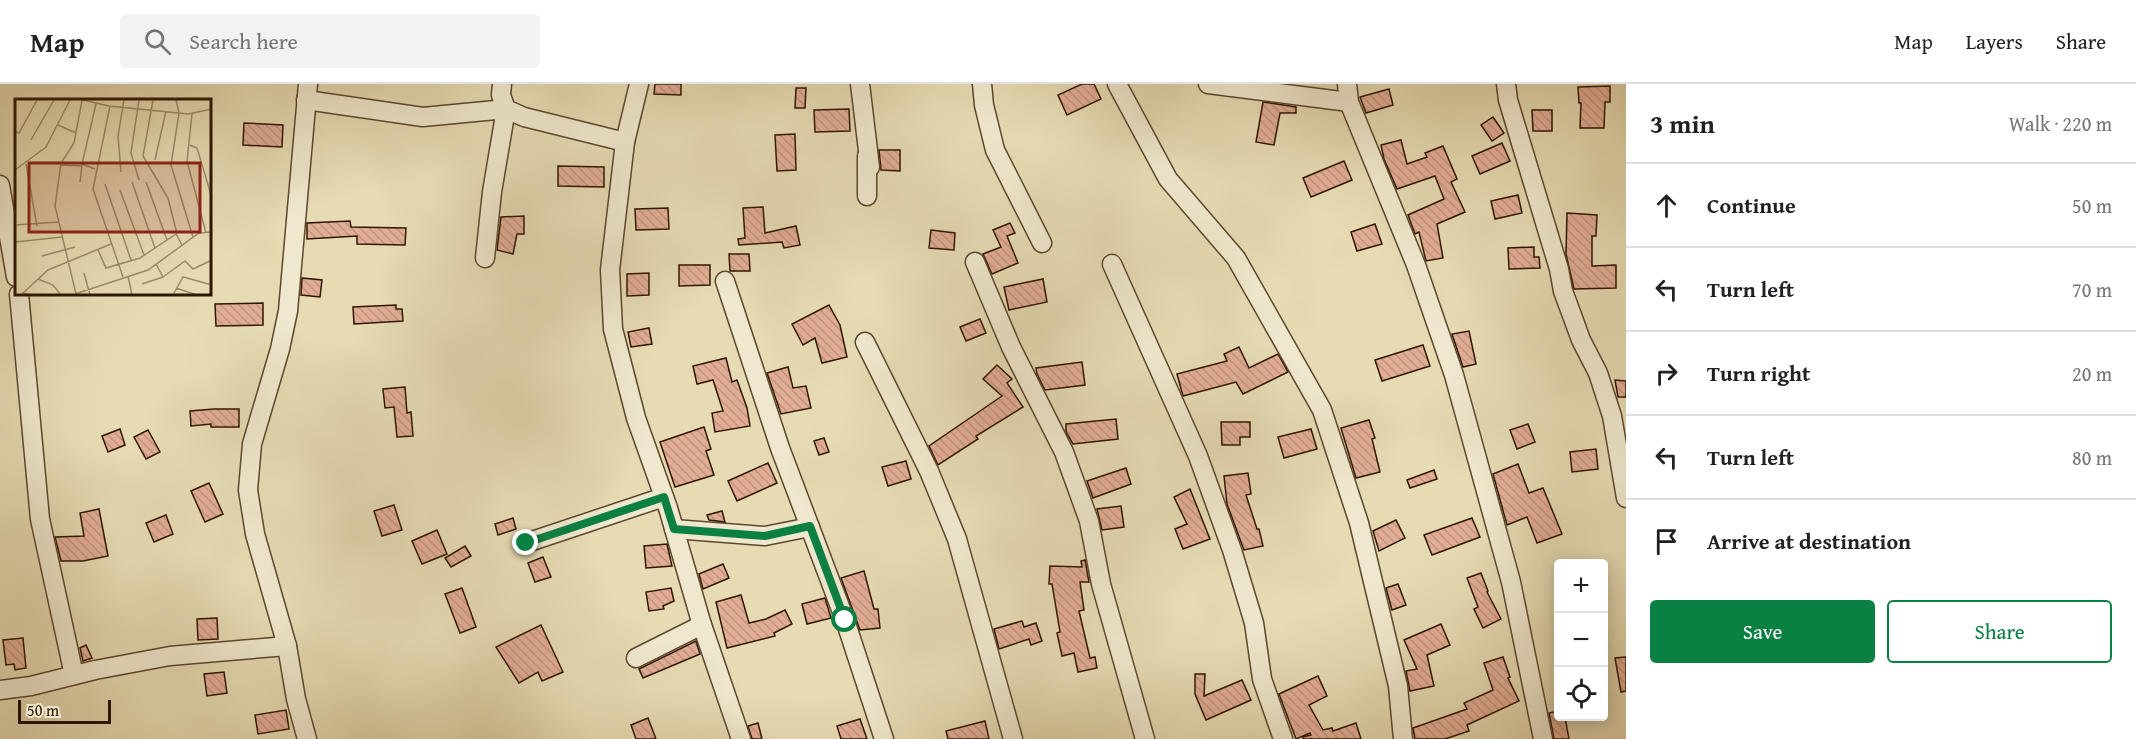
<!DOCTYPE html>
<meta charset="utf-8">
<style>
body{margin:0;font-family:"Gentium Book Plus",serif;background:#f2f2f2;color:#202124}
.controls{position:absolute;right:18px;bottom:18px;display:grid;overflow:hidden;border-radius:6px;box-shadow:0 3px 15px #0003}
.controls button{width:54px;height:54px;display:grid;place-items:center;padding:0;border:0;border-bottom:2px solid #e0e0e0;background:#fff;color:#202124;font:30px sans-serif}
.scale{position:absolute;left:18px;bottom:15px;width:93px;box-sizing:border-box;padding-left:6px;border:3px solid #2e1600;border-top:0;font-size:16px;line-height:21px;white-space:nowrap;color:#2e1600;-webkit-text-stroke:4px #efe8ce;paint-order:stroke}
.stop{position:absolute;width:18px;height:18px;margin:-14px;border:4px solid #0b8043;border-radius:50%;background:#fff}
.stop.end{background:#0b8043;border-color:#fff;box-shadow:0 2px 6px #0008}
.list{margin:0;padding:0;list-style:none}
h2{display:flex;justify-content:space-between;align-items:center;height:78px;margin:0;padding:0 24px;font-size:26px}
h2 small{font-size:20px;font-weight:400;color:#757577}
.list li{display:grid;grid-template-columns:39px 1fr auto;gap:18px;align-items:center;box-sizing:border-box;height:84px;padding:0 24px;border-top:2px solid #e0e0e0}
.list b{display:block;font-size:22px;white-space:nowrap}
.list em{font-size:20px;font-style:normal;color:#757577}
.actions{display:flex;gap:12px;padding:18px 24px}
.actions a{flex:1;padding:14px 0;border:2px solid #0b8043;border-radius:6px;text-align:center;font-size:21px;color:#0b8043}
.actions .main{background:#0b8043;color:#fff}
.icon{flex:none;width:33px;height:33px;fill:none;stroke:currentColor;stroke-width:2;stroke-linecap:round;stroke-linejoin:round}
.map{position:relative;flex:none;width:1626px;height:655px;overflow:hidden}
header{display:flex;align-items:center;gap:36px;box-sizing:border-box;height:84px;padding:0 30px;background:#fff;border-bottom:2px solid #e0e0e0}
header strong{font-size:28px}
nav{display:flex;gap:33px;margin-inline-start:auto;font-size:21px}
.search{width:420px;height:54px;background:#f2f2f2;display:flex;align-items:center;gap:15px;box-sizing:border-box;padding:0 21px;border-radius:6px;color:#757577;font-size:22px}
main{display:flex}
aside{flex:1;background:#fff}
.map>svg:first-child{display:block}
.building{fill:url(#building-back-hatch);stroke:#2e1600;stroke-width:1.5}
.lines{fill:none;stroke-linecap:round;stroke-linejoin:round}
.minor-casing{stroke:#5c472d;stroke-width:21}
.minor{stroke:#efe8ce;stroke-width:18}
.route{stroke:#0b8043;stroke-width:8}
.inset-road{fill:none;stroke:#9c8c6b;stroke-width:1.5}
.view{fill:#8f2418;fill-opacity:0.15;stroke:#8f2418;stroke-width:3}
.inset-edge{fill:none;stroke:#2e1600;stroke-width:3}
</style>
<header>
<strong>Map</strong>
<div class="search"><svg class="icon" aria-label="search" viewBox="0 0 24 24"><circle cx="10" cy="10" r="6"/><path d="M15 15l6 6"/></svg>Search here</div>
<nav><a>Map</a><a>Layers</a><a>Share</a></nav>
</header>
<main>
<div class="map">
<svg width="1626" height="655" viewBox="0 0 1626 655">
<defs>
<pattern id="building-back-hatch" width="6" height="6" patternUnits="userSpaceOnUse" patternTransform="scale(1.5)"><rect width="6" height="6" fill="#e2ad95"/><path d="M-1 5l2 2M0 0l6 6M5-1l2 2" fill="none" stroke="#c2947f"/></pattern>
</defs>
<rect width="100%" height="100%" fill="#e6dbb3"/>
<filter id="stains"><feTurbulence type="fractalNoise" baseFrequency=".00333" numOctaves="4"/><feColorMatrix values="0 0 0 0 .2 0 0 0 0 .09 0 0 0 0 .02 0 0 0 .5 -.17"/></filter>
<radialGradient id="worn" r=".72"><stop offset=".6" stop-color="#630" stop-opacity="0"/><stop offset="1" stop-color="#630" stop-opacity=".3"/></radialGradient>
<g class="building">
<polygon points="655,0 681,0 681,11 654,10"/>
<polygon points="1082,0 1094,0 1101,15 1067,31 1058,11"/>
<polygon points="1610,2 1610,18 1605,18 1604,44 1580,44 1581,19 1579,19 1578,3"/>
<polygon points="796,4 806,4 805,24 795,24"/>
<polygon points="1389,5 1393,21 1366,29 1360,13"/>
<polygon points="1263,18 1296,23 1296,29 1280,29 1274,61 1256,58"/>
<polygon points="849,25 850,47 815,48 814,26"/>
<polygon points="1532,26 1552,26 1552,47 1533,47"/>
<polygon points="1493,33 1504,49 1492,57 1481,41"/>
<polygon points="244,39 283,41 282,63 243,61"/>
<polygon points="795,50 796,86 777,87 775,51"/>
<polygon points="1401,56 1407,80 1427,73 1425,69 1443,62 1457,95 1451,98 1465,128 1437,140 1443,174 1426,177 1419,148 1415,150 1408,131 1444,115 1435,92 1397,105 1384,75 1381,61"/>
<polygon points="1502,59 1510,77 1480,90 1472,72"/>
<polygon points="879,66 900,66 900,87 881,86"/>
<polygon points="1344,77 1352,96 1311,113 1303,94"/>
<polygon points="558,82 604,83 604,103 558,102"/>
<polygon points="1518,111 1522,129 1495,135 1491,117"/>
<polygon points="763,123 765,149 796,142 800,161 784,164 782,158 739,161 738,155 745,154 743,124"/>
<polygon points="668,124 669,145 636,146 635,125"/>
<polygon points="1567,129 1597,131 1596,152 1592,152 1592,182 1616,181 1616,204 1574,205 1566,170"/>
<polygon points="524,132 524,150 517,150 513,170 497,166 501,133"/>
<polygon points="350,137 351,143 406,144 405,161 357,160 357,152 307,155 307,139"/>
<polygon points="1010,139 1015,149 1007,152 1018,179 992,190 983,170 1001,163 993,146"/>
<polygon points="1375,140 1382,160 1357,167 1351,148"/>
<polygon points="931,146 955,149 954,166 929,164"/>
<polygon points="1534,163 1534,173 1539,173 1540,184 1509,185 1508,164"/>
<polygon points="729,170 749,170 750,187 730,187"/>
<polygon points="679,181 710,181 710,201 679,202"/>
<polygon points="649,189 649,211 627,212 627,190"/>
<polygon points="302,194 322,196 320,213 301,211"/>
<polygon points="1043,195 1047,218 1009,226 1004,203"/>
<polygon points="263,219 263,241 216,242 215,220"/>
<polygon points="396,221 396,225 402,225 403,237 354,240 353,223"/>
<polygon points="829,221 840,241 847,273 822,279 815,254 803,261 792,240"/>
<polygon points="980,235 986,249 966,257 960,243"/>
<polygon points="649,244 652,260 631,263 628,248"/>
<polygon points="1469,247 1476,280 1463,283 1452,250"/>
<polygon points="1423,261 1430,282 1382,297 1375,276"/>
<polygon points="1239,263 1249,284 1278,270 1288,288 1243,310 1236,298 1183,312 1177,290 1227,277 1224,270"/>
<polygon points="726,274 732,298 737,296 747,324 750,342 715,348 712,329 723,327 713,296 697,300 693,282"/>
<polygon points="1082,278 1085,301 1045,306 1037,290 1036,284"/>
<polygon points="997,281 1012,295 1007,299 1023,323 976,352 978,355 938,381 929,362 1002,312 983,295"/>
<polygon points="788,283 793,304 806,302 811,324 781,330 767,289"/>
<polygon points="1615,296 1626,297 1626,313 1618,313"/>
<polygon points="405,303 407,329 411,328 413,352 397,353 394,323 385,324 383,305"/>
<polygon points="214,325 239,325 239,343 211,343 211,340 191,342 190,327"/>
<polygon points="1116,335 1118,355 1073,360 1066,348 1066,340"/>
<polygon points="1369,336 1375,354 1372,355 1380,388 1356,394 1341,344"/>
<polygon points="1221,338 1250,338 1250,353 1240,353 1240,361 1222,361"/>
<polygon points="1528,340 1535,358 1517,365 1510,346"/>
<polygon points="704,343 711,365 706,367 714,391 675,403 660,358"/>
<polygon points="120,345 125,361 108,368 102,352"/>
<polygon points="1311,345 1317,365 1284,374 1278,353"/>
<polygon points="148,346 160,368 146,375 134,353"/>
<polygon points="824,354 829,368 819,371 814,357"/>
<polygon points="1596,365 1598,385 1572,388 1570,368"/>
<polygon points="906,377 911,395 888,402 882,383"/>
<polygon points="768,379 777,399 737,417 728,397"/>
<polygon points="1518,380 1529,409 1543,404 1562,450 1537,459 1527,433 1507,441 1493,390"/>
<polygon points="1126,384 1131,400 1093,414 1087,397"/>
<polygon points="1434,386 1437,395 1410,404 1407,396"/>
<polygon points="1248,389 1251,410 1246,411 1257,445 1259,445 1263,462 1244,466 1227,420 1224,392"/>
<polygon points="209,399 223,430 205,438 191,407"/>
<polygon points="1190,405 1210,455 1183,465 1175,445 1187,440 1174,413"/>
<polygon points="394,421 402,446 382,452 374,427"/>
<polygon points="1121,422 1124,443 1102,446 1097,425"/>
<polygon points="99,425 108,472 83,477 61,477 55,453 84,452 80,429"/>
<polygon points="722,427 725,438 709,436 707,431"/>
<polygon points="166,431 173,450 154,458 146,439"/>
<polygon points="513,434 516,445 498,451 495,440"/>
<polygon points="1472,434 1480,453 1432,471 1424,451"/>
<polygon points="1396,436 1405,454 1379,467 1373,447"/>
<polygon points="437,446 447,470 422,480 412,457"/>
<polygon points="667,460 672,482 646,484 644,462"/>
<polygon points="465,462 471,472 451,483 445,474"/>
<polygon points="543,473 551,493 535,498 528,479"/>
<polygon points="1085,476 1089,498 1080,498 1084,526 1079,527 1090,574 1095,573 1097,584 1078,588 1074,569 1062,572 1057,549 1060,548 1052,500 1049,500 1050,482 1082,483 1081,477"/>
<polygon points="723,480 729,494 703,505 699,490"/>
<polygon points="864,487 874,525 878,525 880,544 860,546 841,494"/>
<polygon points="1481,489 1488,507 1487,508 1501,535 1483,544 1474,525 1478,523 1467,494"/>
<polygon points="1398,500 1406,521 1392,526 1386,504"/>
<polygon points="462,504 476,543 460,549 445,510"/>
<polygon points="671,504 674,517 663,522 664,525 649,527 646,508"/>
<polygon points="741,511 749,539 766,535 785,526 792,540 774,549 775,552 727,564 716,518"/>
<polygon points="825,514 831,534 807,540 802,520"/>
<polygon points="217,534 218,555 198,556 197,535"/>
<polygon points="1022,537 1024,543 1036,539 1042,557 1031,561 1029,555 999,565 994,545"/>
<polygon points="1441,540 1450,561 1427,571 1434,602 1410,607 1406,587 1417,585 1404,556"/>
<polygon points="541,541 563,588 542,597 538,588 519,599 496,563"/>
<polygon points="23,554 26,584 15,586 14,580 6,581 3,556"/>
<polygon points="696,557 700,570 643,594 639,585"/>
<polygon points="86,561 92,574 83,577 80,564"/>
<polygon points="1503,573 1510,593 1508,594 1519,617 1467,641 1469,647 1445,655 1415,655 1413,644 1467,625 1464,619 1493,606 1484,579"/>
<polygon points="1626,573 1626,607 1621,608 1615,574"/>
<polygon points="224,588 227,609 207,612 204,590"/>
<polygon points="1195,590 1205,590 1204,612 1242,596 1251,616 1206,636 1195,610"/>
<polygon points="1318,592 1327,612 1309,621 1323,646 1332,644 1333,647 1356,639 1361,655 1303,655 1303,653 1311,651 1310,649 1296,655 1279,610"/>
<polygon points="286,626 289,645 258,650 255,631"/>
<polygon points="1558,627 1558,633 1565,633 1569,655 1554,655 1549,629"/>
<polygon points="648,634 656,655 636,655 631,641"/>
<polygon points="860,635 867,655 841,655 837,642"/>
<polygon points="985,637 989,655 948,655 946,647"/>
<polygon points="758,639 762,655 752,655 748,642"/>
</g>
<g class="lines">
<defs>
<g id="minor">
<polyline points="502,0 501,11 506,25 524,33 625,58"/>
<polyline points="639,0 625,58 610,186 613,245 636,334 668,424 702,541 741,655"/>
<polyline points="860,0 870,83"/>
<polyline points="982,0 984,21 995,66 1042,159"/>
<polyline points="1117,0 1168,95 1236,174 1322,326 1359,439 1398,602 1403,655"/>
<polyline points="1208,0 1349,18"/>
<polyline points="1347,0 1349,18 1416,181 1454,291 1511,498 1543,655"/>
<polyline points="1506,0 1508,16 1559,185 1563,207 1573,234 1581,256 1598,289 1612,332 1626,414"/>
<polyline points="306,16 423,33 506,25 492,108 485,174"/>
<polyline points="867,72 867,112"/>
<polyline points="0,101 16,193"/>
<polyline points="975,178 1011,263 1064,368 1089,437 1101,500 1145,655"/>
<polyline points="1112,180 1198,372 1232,466 1254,539 1262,595 1283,655"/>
<polyline points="725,197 780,364 845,536 884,655"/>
<polyline points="19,210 40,435 74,591"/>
<polyline points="865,258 929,387 957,455 1013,655"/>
<polyline points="674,445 765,452 810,443"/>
<polyline points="526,459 664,413"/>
<polyline points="636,574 702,541"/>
<polyline points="0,606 31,602 95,586 170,572 287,562"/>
<polyline points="307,655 296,615 287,562 255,450 248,406 252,360 280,265 288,227 308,0"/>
</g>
</defs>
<use href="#minor" class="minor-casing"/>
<use href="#minor" class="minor"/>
</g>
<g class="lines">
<polyline class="route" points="526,459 664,413 674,445 765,452 810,442 845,536"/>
</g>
<g transform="translate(15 15)">
<rect width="196" height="196" fill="#e6dbb3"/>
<path class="inset-road" d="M68,1L94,7L173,15L197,10M138,1L128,57L153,99L162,135M161,1L164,14L156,66L178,138M95,7L78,90L108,178M177,15L172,62L191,134M43,26L61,34M0,32L4,34L22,1M16,41L39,1M175,46L182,49L197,99M140,61L151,12M11,65L22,127M46,66L67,67L65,83M80,70L67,65L81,5M0,71L31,48L55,1M106,73L103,37L109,1M124,81L116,54L124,1M117,83L140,149M131,83L152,141M90,85L116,161M105,91L129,156M0,126L44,123M0,143L47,138M83,151L91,169L125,159L161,135L167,146M27,157L60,148M141,165L148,178L170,162L178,170L197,161M69,174L75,196M113,177L117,196M23,180L38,186L46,196M127,185L148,178M161,189L182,196M60,195L133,171L184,134L197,133M61,195L40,107L46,64L59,44L67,1M16,196L8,194L33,171L96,145M158,196L168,178L197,186"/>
<path class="view" d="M14,64H185V133H14Z"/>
<rect width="196" height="196" class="inset-edge"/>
</g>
<rect width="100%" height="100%" filter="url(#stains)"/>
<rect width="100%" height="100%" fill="url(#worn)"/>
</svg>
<div class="controls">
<button>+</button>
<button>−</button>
<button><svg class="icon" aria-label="locate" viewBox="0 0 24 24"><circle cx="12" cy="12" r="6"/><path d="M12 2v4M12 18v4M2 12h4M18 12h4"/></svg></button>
</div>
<div class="scale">50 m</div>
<div class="stop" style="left:845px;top:536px"></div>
<div class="stop end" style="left:526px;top:459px"></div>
</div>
<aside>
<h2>3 min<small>Walk · 220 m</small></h2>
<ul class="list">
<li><svg class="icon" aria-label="ahead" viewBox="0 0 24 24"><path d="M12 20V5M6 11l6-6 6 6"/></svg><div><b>Continue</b></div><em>50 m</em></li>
<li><svg class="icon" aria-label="left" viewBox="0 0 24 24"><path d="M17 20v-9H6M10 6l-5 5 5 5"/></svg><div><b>Turn left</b></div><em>70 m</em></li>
<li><svg class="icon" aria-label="right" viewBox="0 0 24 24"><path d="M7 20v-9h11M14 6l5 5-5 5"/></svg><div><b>Turn right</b></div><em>20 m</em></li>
<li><svg class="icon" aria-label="left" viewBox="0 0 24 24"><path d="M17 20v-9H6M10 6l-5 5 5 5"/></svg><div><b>Turn left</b></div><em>80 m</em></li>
<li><svg class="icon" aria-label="arrive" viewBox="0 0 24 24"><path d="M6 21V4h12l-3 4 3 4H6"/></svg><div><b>Arrive at destination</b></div></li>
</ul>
<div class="actions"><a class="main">Save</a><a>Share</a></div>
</aside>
</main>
